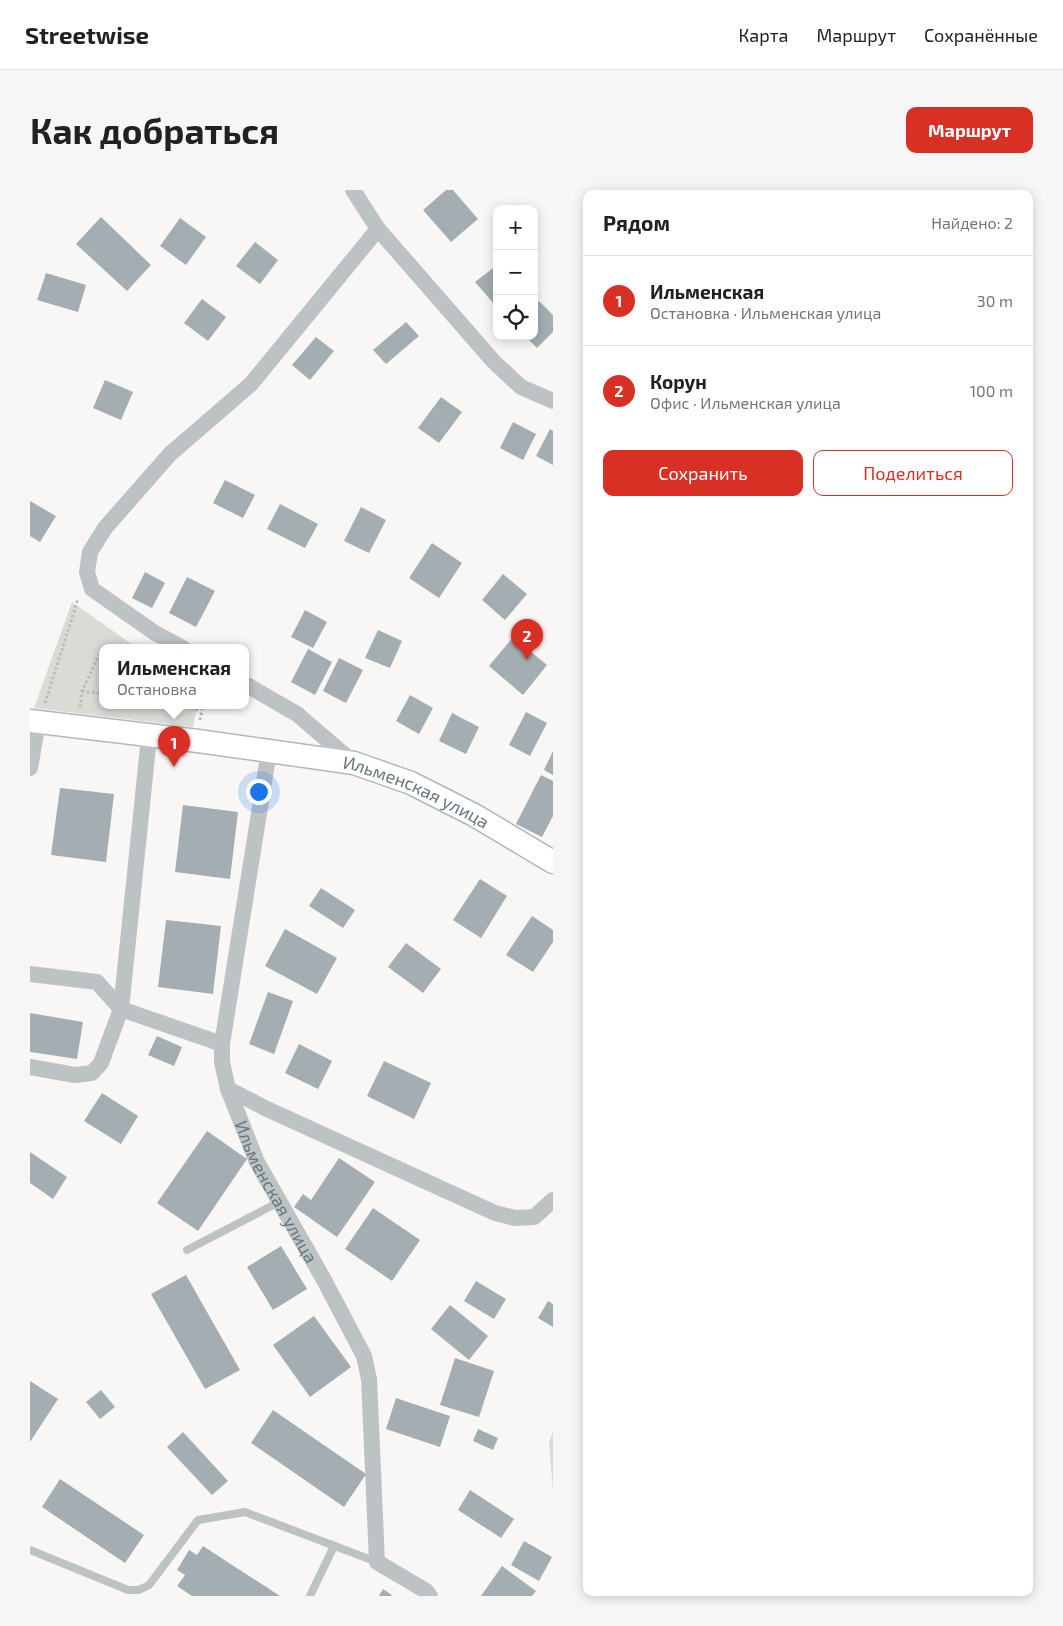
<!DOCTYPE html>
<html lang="ru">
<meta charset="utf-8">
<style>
body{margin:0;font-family:"Exo 2",sans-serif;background:#f6f6f6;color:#202124}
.controls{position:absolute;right:15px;top:15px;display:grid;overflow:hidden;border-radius:10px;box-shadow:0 2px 12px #0003}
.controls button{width:45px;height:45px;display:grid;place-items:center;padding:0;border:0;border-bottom:1px solid #e0e0e0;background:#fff;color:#202124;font:25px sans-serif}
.you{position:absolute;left:228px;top:601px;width:18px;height:18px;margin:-12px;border:4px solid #fff;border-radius:50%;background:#1a73e8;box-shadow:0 0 0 8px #1a73e833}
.badge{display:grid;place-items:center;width:32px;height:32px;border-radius:50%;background:#d93025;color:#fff;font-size:16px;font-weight:700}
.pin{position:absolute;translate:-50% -41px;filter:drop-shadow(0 1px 2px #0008)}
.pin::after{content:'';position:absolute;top:26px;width:18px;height:15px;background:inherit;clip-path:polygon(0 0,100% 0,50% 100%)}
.popup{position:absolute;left:69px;top:454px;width:150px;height:65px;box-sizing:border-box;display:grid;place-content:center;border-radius:10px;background:#fff;filter:drop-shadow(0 1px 4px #0005);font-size:16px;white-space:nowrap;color:#757577}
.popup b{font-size:19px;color:#202124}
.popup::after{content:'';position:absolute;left:50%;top:100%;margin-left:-10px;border:10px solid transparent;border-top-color:#fff}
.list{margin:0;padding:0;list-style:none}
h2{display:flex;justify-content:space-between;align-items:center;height:65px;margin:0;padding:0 20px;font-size:21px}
h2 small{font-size:16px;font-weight:400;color:#757577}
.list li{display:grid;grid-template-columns:32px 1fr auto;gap:15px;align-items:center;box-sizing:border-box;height:90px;padding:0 20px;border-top:1px solid #e0e0e0}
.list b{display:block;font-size:19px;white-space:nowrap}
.list p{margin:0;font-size:16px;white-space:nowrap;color:#757577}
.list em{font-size:16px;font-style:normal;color:#757577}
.actions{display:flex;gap:10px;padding:15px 20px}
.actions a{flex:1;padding:11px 0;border:1px solid #d93025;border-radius:10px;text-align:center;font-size:18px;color:#d93025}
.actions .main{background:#d93025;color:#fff}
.icon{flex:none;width:28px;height:28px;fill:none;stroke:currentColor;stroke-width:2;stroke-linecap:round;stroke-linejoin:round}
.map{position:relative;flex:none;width:523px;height:1406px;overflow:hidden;border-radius:10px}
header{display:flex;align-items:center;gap:30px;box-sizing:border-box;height:70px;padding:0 25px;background:#fff;border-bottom:1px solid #e0e0e0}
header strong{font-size:24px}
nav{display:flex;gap:28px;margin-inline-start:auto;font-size:18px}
.intro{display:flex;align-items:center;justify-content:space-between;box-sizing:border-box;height:120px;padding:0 30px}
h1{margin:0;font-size:35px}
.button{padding:12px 22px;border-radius:10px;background:#d93025;color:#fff;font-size:18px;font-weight:700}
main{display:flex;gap:30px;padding:0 30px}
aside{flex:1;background:#fff;border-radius:10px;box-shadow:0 2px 12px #0003}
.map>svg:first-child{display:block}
.green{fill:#d8dcd5}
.building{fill:#a4aeb2}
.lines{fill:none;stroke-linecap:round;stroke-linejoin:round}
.secondary-casing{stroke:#b0b7ba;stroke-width:25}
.path{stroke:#b8bcbe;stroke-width:3;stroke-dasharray:2.5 2.5;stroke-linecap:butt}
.lane{stroke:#bdc3c5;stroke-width:8}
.street{stroke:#bdc3c5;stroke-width:16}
.secondary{stroke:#fff;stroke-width:22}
.labels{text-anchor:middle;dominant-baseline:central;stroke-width:5;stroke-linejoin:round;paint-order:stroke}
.street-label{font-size:18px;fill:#65777e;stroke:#fff}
</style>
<header>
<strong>Streetwise</strong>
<nav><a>Карта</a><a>Маршрут</a><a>Сохранённые</a></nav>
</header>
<div class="intro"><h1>Как добраться</h1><a class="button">Маршрут</a></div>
<main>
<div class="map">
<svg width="523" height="1406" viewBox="0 0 523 1406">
<rect width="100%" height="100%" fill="#f8f7f5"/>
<g class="green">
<polygon points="42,412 107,458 73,458 73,516 167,516 163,537 4,518"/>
<polygon points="523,1242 523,1302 519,1253"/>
</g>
<g class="building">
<polygon points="416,0 423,0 448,29 421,52 393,20"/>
<polygon points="71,27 121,75 97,101 46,54"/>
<polygon points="150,28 176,47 156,75 130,56"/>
<polygon points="225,52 248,70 230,94 206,76"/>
<polygon points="467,75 467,112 464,114 445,92"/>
<polygon points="16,83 56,95 48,122 7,110"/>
<polygon points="172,109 196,127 178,151 154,133"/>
<polygon points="509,111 523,125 523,142 507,158 495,146 504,146 504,116"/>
<polygon points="376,132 389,146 356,174 343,160"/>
<polygon points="286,147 304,161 280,190 262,175"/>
<polygon points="75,190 103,202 91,230 63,218"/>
<polygon points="411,207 432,222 409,253 388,238"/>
<polygon points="483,232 506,244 493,270 470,258"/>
<polygon points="520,239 523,241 523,275 506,266"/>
<polygon points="195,290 225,305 213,328 183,313"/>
<polygon points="0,311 26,326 10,352 0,346"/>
<polygon points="250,314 288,334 275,358 237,339"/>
<polygon points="331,317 356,330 339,363 314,351"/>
<polygon points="402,353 432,373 409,408 379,388"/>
<polygon points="115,382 135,393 122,418 102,408"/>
<polygon points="473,384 497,404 475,430 452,410"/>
<polygon points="157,387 185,401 166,437 139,423"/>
<polygon points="275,420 297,432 283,458 261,447"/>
<polygon points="348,440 372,451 360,478 335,468"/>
<polygon points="483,447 517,475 493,505 459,476"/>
<polygon points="278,459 302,472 285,505 261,492"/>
<polygon points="309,468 333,480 316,513 293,501"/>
<polygon points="380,505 403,518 389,544 366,531"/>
<polygon points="496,522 517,533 500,566 479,555"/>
<polygon points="422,523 449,537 436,564 409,551"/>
<polygon points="523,561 523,585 514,580"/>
<polygon points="511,585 523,591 523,626 512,647 486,634"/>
<polygon points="30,598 84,604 76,672 21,665"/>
<polygon points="153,615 208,622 200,689 145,682"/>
<polygon points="450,689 477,706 451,748 423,730"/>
<polygon points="291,698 325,720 313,738 279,716"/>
<polygon points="502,726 523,740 523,752 503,782 476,765"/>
<polygon points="136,730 191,736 183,804 128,797"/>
<polygon points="255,739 307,768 287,804 235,776"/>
<polygon points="376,753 411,779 393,803 358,777"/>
<polygon points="238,802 263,811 244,864 219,854"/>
<polygon points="0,823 53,832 47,869 0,862"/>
<polygon points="127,846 152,857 144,876 118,865"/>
<polygon points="269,854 302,871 288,899 255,883"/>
<polygon points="354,871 401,893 384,929 337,906"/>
<polygon points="72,903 108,926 91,954 54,931"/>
<polygon points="177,941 217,969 168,1041 127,1013"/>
<polygon points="0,962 37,987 23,1009 0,993"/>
<polygon points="309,968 345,992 307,1047 264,1017 273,1004 281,1010"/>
<polygon points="343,1018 390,1050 362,1091 315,1059"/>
<polygon points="251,1056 277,1099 243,1120 217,1077"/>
<polygon points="156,1085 210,1180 175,1199 121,1104"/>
<polygon points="446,1091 476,1109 464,1129 434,1111"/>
<polygon points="518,1111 523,1114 523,1137 508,1128"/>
<polygon points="420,1115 458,1146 439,1170 401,1139"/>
<polygon points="284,1126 321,1177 280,1207 243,1155"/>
<polygon points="425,1168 464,1181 449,1227 410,1215"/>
<polygon points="0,1191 28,1209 0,1252"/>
<polygon points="71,1200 85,1217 70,1229 56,1212"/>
<polygon points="366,1208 420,1226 410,1257 356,1239"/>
<polygon points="243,1220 336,1284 314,1317 221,1253"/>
<polygon points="448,1239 468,1248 463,1260 443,1251"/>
<polygon points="153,1242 198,1291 182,1305 137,1257"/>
<polygon points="30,1289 114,1345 95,1373 12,1317"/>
<polygon points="440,1300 484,1329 471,1348 428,1320"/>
<polygon points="494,1351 522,1367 509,1391 481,1375"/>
<polygon points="173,1356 250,1406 162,1406 147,1396 155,1385 147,1380 159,1360 167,1365"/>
<polygon points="472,1376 506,1401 502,1406 451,1406"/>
<polygon points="353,1399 363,1406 349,1406"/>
</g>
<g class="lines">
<defs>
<g id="secondary">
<path id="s2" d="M0,531L168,551L324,573L381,593L444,625L523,672"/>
</g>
</defs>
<use href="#secondary" class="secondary-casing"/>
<g class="path">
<polyline points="52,501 73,504"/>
<polyline points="15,513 48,409"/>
<polyline points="146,516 171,520"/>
<polyline points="50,517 52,501 70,463 73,464"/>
<polyline points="170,530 173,516"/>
</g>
<g class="lane">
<polyline points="157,1060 249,1012"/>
<polyline points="0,1360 98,1400 109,1400 119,1395 168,1330 215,1322 347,1372"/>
<polyline points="280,1406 304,1356"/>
</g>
<g class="street">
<polyline points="323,0 348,39 464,172 491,197 523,211"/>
<polyline points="153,458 125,443 62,399 57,382 60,362 75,338 140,264 221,194 348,39"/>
<polyline points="215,494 267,524 324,573"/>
<path id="s1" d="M239,561L192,854V872L198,899L227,972L294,1090L334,1166L339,1189L347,1372L396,1401L400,1406"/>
<polyline points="0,578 8,532"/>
<polyline points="0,784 67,792 91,819 192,854"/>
<polyline points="0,877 45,885 62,883 71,873 91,819 119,547"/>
<polyline points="198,899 237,919 465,1023 485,1028 504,1027 523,1010"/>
</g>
<use href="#secondary" class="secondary"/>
</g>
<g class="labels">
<g class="street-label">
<text stroke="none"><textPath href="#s2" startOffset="395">Ильменская улица</textPath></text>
<text stroke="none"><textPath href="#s1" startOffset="456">Ильменская улица</textPath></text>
</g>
</g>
</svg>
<div class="controls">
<button>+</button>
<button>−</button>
<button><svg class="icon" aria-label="locate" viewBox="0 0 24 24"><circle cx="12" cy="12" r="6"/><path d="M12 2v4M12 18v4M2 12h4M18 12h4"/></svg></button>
</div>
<div class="you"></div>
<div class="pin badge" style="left:144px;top:577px">1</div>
<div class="popup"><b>Ильменская</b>Остановка</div>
<div class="pin badge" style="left:497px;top:470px">2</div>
</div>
<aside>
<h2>Рядом<small>Найдено: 2</small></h2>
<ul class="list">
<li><span class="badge">1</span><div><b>Ильменская</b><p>Остановка · Ильменская улица</p></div><em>30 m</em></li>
<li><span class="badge">2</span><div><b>Корун</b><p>Офис · Ильменская улица</p></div><em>100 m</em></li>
</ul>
<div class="actions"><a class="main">Сохранить</a><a>Поделиться</a></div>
</aside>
</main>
